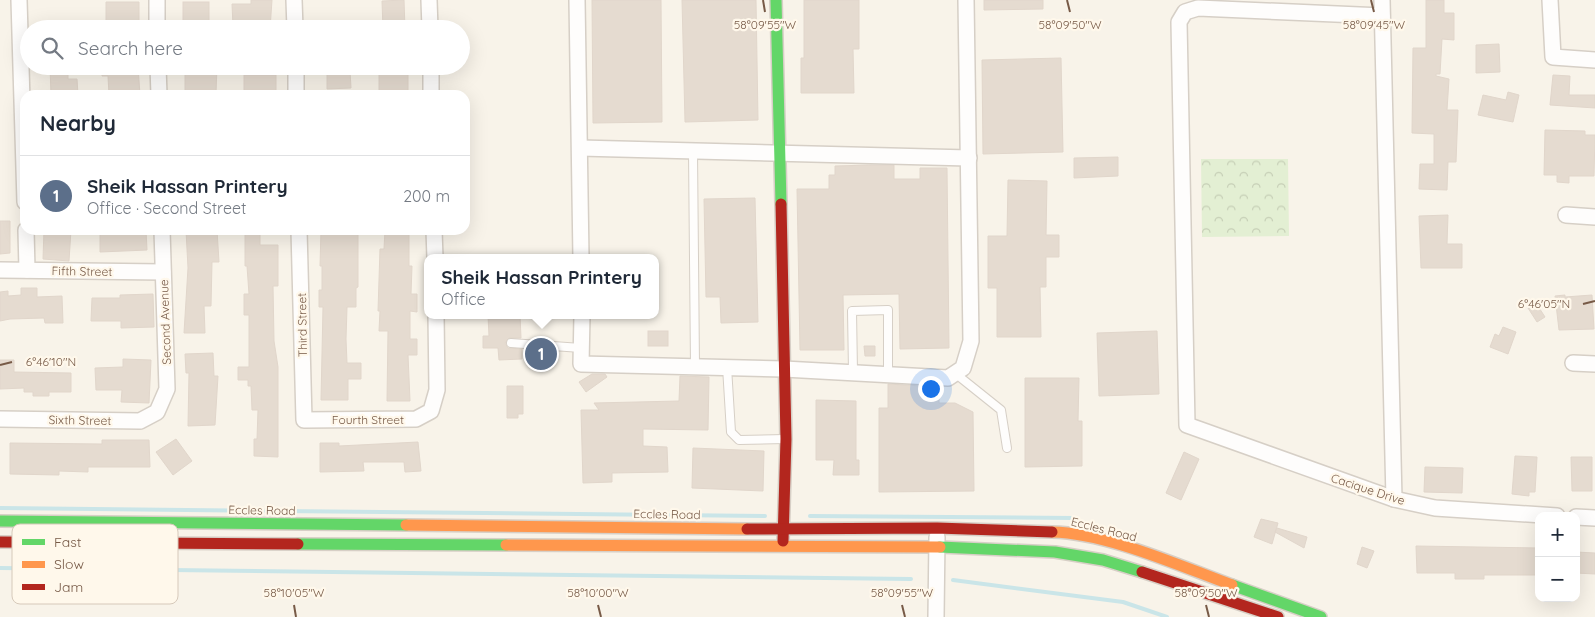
<!DOCTYPE html>
<meta charset="utf-8">
<style>
body{margin:0;font-family:Quicksand,sans-serif;background:#f2f2f3;color:#1f2937}
.controls{position:absolute;right:15px;bottom:15px;display:grid;overflow:hidden;border-radius:10px;box-shadow:0 5px 20px #0002}
.controls button{width:45px;height:45px;display:grid;place-items:center;padding:0;border:0;border-bottom:1px solid #e0e1e3;background:#fff;color:#1f2937;font:25px sans-serif}
.you{position:absolute;left:930px;top:388px;width:18px;height:18px;margin:-12px;border:4px solid #fff;border-radius:50%;background:#1a73e8;box-shadow:0 0 0 8px #1a73e833}
.badge{display:grid;place-items:center;width:32px;height:32px;border-radius:50%;background:#0f766e;color:#fff;font-size:16px;font-weight:700}
.pin{position:absolute;translate:-50% -50%;border:2px solid #fff;box-shadow:0 1px 5px #0006}
.popup{position:absolute;left:424px;top:254px;width:235px;height:65px;box-sizing:border-box;display:grid;place-content:center;border-radius:10px;background:#fff;filter:drop-shadow(0 1px 4px #0005);font-size:16px;white-space:nowrap;color:#747a83}
.popup b{font-size:19px;color:#1f2937}
.popup::after{content:'';position:absolute;left:50%;top:100%;margin-left:-10px;border:10px solid transparent;border-top-color:#fff}
.list{margin:0;padding:0;list-style:none}
h2{display:flex;justify-content:space-between;align-items:center;height:65px;margin:0;padding:0 20px;font-size:21px}
h2 small{font-size:16px;font-weight:400;color:#747a83}
.list li{display:grid;grid-template-columns:32px 1fr auto;gap:15px;align-items:center;box-sizing:border-box;height:80px;padding:0 20px;border-top:1px solid #e0e1e3}
.list b{display:block;font-size:19px;white-space:nowrap}
.list p{margin:0;font-size:16px;white-space:nowrap;color:#747a83}
.list em{font-size:16px;font-style:normal;color:#747a83}
.icon{flex:none;width:28px;height:28px;fill:none;stroke:currentColor;stroke-width:2;stroke-linecap:round;stroke-linejoin:round}
.map{position:relative;flex:none;width:1595px;height:617px;overflow:hidden}
.search{position:absolute;background:#fff;box-shadow:0 5px 20px #0002;left:20px;top:20px;width:450px;height:55px;display:flex;align-items:center;gap:12px;box-sizing:border-box;padding:0 18px;border-radius:28px;color:#747a83;font-size:19px}
.panel{position:absolute;background:#fff;box-shadow:0 5px 20px #0002;left:20px;top:90px;width:450px;height:145px;border-radius:15px}
.map>svg:first-child{display:block}
.park{fill:url(#park-crowns)}
.lines{fill:none;stroke-linecap:round;stroke-linejoin:round}
.stream{stroke:#cae5e8;stroke-width:4}
.building{fill:#e5dbd0;stroke:#e1d6cb}
.lane-casing{stroke:#d6cfc6;stroke-width:10}
.street-casing{stroke:#d6cfc6;stroke-width:18}
.fast-casing{stroke:#d7cfc6;stroke-width:14}
.slow-casing{stroke:#d7cfc6;stroke-width:14}
.jam-casing{stroke:#d7cfc6;stroke-width:14}
.lane{stroke:#fefdfc;stroke-width:8}
.street{stroke:#fefdfc;stroke-width:15}
.fast{stroke:#63d668;stroke-width:11}
.slow{stroke:#ff974d;stroke-width:11}
.jam{stroke:#b3261e;stroke-width:11}
.ticks{fill:none;stroke:#775a47;stroke-width:2}
.labels{text-anchor:middle;dominant-baseline:central;stroke-width:4.5;stroke-linejoin:round;paint-order:stroke}
.street-label{font-size:12px;fill:#775a47;stroke:#fff8eb}
.key{fill:#fff8eb;stroke:#d6c9ba;stroke-width:1}
.key-label{font-size:14px;fill:#775a47}
.ticks-label{font-size:12px;text-anchor:middle;fill:#775a47;stroke:#fff8eb;stroke-width:4.5;stroke-linejoin:round;paint-order:stroke}
</style>
<div class="map">
<svg width="1595" height="617" viewBox="0 0 1595 617">
<defs>
<pattern id="park-crowns" width="20" height="18" patternUnits="userSpaceOnUse" patternTransform="scale(1.25)"><rect width="20" height="18" fill="#e3efd3"/><path d="M2 6a3 3 0 1 1 6 0M12 15a3 3 0 1 1 6 0" fill="none" stroke="#c6cfb6"/></pattern>
</defs>
<rect width="100%" height="100%" fill="#f8f3e9"/>
<polygon class="park" points="1201,159 1288,159 1289,236 1202,237"/>
<g class="lines">
<g class="stream">
<polyline points="0,508 765,516"/>
<polyline points="810,516 1073,518"/>
<polyline points="0,568 911,579"/>
<polyline points="953,580 1123,602 1167,617"/>
</g>
</g>
<g class="building">
<polygon points="251,0 272,0 270,29 239,29 239,25 233,26 232,4 251,4"/>
<polygon points="404,0 405,29 383,29 382,1"/>
<polygon points="592,0 661,0 662,122 593,123"/>
<polygon points="682,0 756,0 758,120 685,122"/>
<polygon points="804,0 859,0 859,49 853,49 854,93 801,93 801,58 804,58"/>
<polygon points="984,0 1043,0 1043,9 984,10"/>
<polygon points="1426,0 1444,0 1444,13 1454,13 1454,40 1442,39 1440,74 1436,74 1436,76 1449,79 1447,110 1458,110 1456,162 1448,162 1447,190 1419,189 1420,164 1434,164 1434,134 1412,133 1413,48 1426,48"/>
<polygon points="106,2 139,2 139,23 129,23 129,29 106,29"/>
<rect x="183" y="2" width="26" height="27"/>
<polygon points="1499,44 1500,72 1476,73 1476,45"/>
<polygon points="1061,58 1063,152 983,154 982,60"/>
<polygon points="50,66 68,66 68,79 77,79 78,95 51,95"/>
<polygon points="102,66 138,66 140,95 109,95 108,76 102,76"/>
<polygon points="185,66 217,66 216,93 185,93"/>
<polygon points="379,66 408,66 408,91 379,92"/>
<polygon points="327,71 350,71 351,88 327,89"/>
<rect x="244" y="75" width="32" height="20"/>
<polygon points="1553,75 1570,76 1569,95 1595,95 1595,108 1550,105"/>
<polygon points="1508,92 1519,95 1513,122 1478,115 1483,95 1506,100"/>
<polygon points="1545,130 1585,131 1585,135 1595,135 1594,176 1569,176 1569,183 1557,182 1557,175 1544,175"/>
<polygon points="1118,157 1118,176 1074,178 1074,158"/>
<polygon points="871,165 894,165 894,179 920,179 920,168 947,168 949,348 900,349 899,294 843,295 844,350 800,350 797,189 829,189 829,175 835,175 835,166"/>
<polygon points="1008,180 1047,181 1046,235 1059,235 1059,257 1046,257 1046,287 1040,287 1041,337 997,337 997,288 988,288 988,236 1007,236"/>
<polygon points="755,198 758,322 721,323 720,297 706,297 704,199"/>
<polygon points="1448,215 1447,244 1462,244 1462,268 1421,268 1419,216"/>
<polygon points="0,221 10,221 10,253 0,254"/>
<polygon points="44,230 71,230 69,261 43,259"/>
<polygon points="100,230 146,230 147,250 100,252"/>
<polygon points="186,230 217,230 219,262 212,262 211,306 204,306 205,333 184,333 188,268"/>
<polygon points="245,230 260,230 260,245 278,245 278,286 273,286 274,341 278,367 278,457 254,456 254,439 257,439 258,410 252,410 251,386 248,386 248,380 238,380 238,367 249,367 249,315 244,315 244,294 249,294 247,266 245,266"/>
<polygon points="321,230 358,230 358,287 356,288 356,307 347,307 346,339 347,363 361,363 361,379 348,379 348,400 321,400 323,307 319,307 319,290 322,290 322,266 320,266"/>
<polygon points="385,230 409,230 409,266 412,266 411,294 417,294 417,312 410,311 410,339 417,339 417,355 408,355 410,401 387,401 388,331 379,331 380,311 378,311 380,249 384,249"/>
<polygon points="21,288 37,288 37,297 62,296 63,323 45,323 44,318 10,319 0,321 0,292 8,291 8,296 21,295"/>
<polygon points="153,294 154,327 121,328 121,321 91,321 92,298 120,298 120,295"/>
<polygon points="1565,295 1565,297 1592,295 1594,329 1559,330 1555,296"/>
<polygon points="1536,303 1545,317 1537,322 1528,308"/>
<polygon points="488,315 520,315 521,338 509,338 505,343 508,348 522,349 522,359 499,360 498,348 483,348 483,336 489,336"/>
<polygon points="1503,327 1516,332 1508,354 1490,347 1495,334 1499,336"/>
<rect x="648" y="331" width="20" height="15"/>
<polygon points="1157,331 1159,394 1099,396 1097,333"/>
<polygon points="864,346 875,346 875,356 865,356"/>
<polygon points="213,353 214,376 218,376 215,425 188,426 189,373 186,373 185,354"/>
<polygon points="123,359 151,360 149,403 121,402 122,390 96,390 95,368 123,367"/>
<polygon points="0,360 14,360 14,372 71,373 71,392 49,392 49,396 33,396 33,392 24,392 24,388 0,389"/>
<polygon points="592,374 605,374 607,377 586,392 579,382"/>
<polygon points="680,376 709,377 708,430 643,429 643,446 667,447 668,472 612,473 612,482 583,483 581,410 599,410 594,403 679,401"/>
<polygon points="1025,378 1079,378 1078,421 1082,421 1082,466 1025,467"/>
<polygon points="888,384 939,387 939,403 955,403 973,412 974,491 879,492 879,408 888,408"/>
<polygon points="507,386 523,386 523,414 518,414 518,418 507,418"/>
<polygon points="816,400 856,401 856,460 859,460 859,475 833,475 834,460 816,460"/>
<polygon points="176,439 192,461 173,475 156,452"/>
<polygon points="102,440 149,440 150,467 88,467 88,472 59,471 59,475 10,474 10,443 102,444"/>
<polygon points="418,442 421,471 405,472 404,462 363,462 364,471 320,472 320,443 339,443 339,446"/>
<polygon points="693,448 764,451 763,491 692,488"/>
<polygon points="1184,452 1199,459 1181,500 1166,493"/>
<polygon points="1515,456 1537,457 1535,492 1529,492 1529,496 1512,494"/>
<polygon points="1571,457 1592,457 1592,491 1572,491"/>
<polygon points="1425,467 1463,468 1462,493 1424,492"/>
<polygon points="1261,519 1278,523 1272,544 1254,537"/>
<polygon points="1277,528 1307,537 1304,548 1275,532"/>
<polygon points="1416,546 1539,548 1539,575 1484,575 1484,579 1455,579 1455,573 1417,573"/>
<polygon points="1362,547 1374,551 1367,568 1357,564"/>
<polygon points="1576,552 1595,553 1595,574 1576,573"/>
</g>
<g class="lines">
<defs>
<g id="lane">
<polyline points="693,151 695,366"/>
<polyline points="511,343 581,348"/>
<polyline points="727,367 731,432 739,440 785,439"/>
<polyline points="853,372 852,311 888,310 888,374"/>
<polyline points="956,374 1001,410 1007,448"/>
</g>
<g id="street">
<polyline points="19,0 25,202"/>
<polyline points="157,0 157,29"/>
<polyline points="294,0 295,29"/>
<polyline points="429,0 430,29"/>
<polyline points="577,0 581,258"/>
<polyline points="1382,0 1394,499"/>
<polyline points="1550,0 1553,57 1595,60"/>
<polyline points="1382,16 1198,8 1185,12 1179,22 1187,425 1394,499 1435,508 1557,516"/>
<polyline points="158,66 159,95"/>
<polyline points="296,66 296,95"/>
<polyline points="431,66 431,95"/>
<polyline points="580,148 969,158"/>
<polyline points="1566,215 1595,217"/>
<polyline points="26,230 27,270"/>
<polyline points="299,230 304,420 416,419 431,411 437,390 436,315"/>
<polyline points="434,230 435,258"/>
<polyline points="0,270 163,272"/>
<polyline points="582,315 581,364 784,369 948,378 963,368 971,341 966,0"/>
<polyline points="1573,363 1595,364"/>
<polyline points="0,419 140,421 157,412 167,389 162,230"/>
<polyline points="1576,517 1595,518"/>
<polyline points="936,617 937,537"/>
</g>
<g id="fast">
<polyline points="776,0 781,204"/>
<polyline points="0,521 406,525"/>
<polyline points="298,544 506,545"/>
<polyline points="940,547 1055,552 1103,560 1142,572"/>
<polyline points="1232,585 1321,617"/>
</g>
<g id="slow">
<polyline points="406,525 747,529"/>
<path d="M1052,532C1107,533 1180,566 1232,585"/>
<polyline points="506,545 940,547"/>
</g>
<g id="jam">
<polyline points="781,204 786,439 783,541"/>
<polyline points="747,529 937,528 1052,532"/>
<polyline points="0,542 298,544"/>
<polyline points="1142,572 1278,617"/>
</g>
</defs>
<use href="#lane" class="lane-casing"/>
<use href="#street" class="street-casing"/>
<use href="#fast" class="fast-casing"/>
<use href="#slow" class="slow-casing"/>
<use href="#jam" class="jam-casing"/>
<use href="#lane" class="lane"/>
<use href="#street" class="street"/>
<use href="#fast" class="fast"/>
<use href="#slow" class="slow"/>
<use href="#jam" class="jam"/>
</g>
<path class="ticks" d="M763,0L765,12M1067,0L1070,12M1371,0L1374,12M1583,304L1595,301M0,365L12,362M294,605L296,617M598,605L601,617M902,605L905,617M1206,605L1209,617"/>
<g class="labels">
<g class="street-label">
<text transform="translate(82 271) rotate(1)">Fifth Street</text>
<text transform="translate(165 322) rotate(-92)">Second Avenue</text>
<text transform="translate(302 325) rotate(-91)">Third Street</text>
<text x="368" y="419">Fourth Street</text>
<text transform="translate(80 420) rotate(1)">Sixth Street</text>
<text transform="translate(1368 489) rotate(18)">Cacique Drive</text>
<text transform="translate(262 510) rotate(1)">Eccles Road</text>
<text transform="translate(667 514) rotate(1)">Eccles Road</text>
<text transform="translate(1104 529) rotate(14)">Eccles Road</text>
</g>
</g>
<rect x="12" y="524" width="166" height="80" rx="8" class="key"/>
<rect x="22" y="539" width="23" height="6" fill="#63d668"/>
<rect x="22" y="561" width="23" height="7" fill="#ff974d"/>
<rect x="22" y="584" width="23" height="6" fill="#b3261e"/>
<g class="key-label">
<text x="54" y="547">Fast</text>
<text x="54" y="569">Slow</text>
<text x="54" y="592">Jam</text>
</g>
<g class="ticks-label">
<text x="765" y="29">58°09'55"W</text>
<text x="1070" y="29">58°09'50"W</text>
<text x="1374" y="29">58°09'45"W</text>
<text x="1544" y="308">6°46'05"N</text>
<text x="51" y="366">6°46'10"N</text>
<text x="294" y="597">58°10'05"W</text>
<text x="598" y="597">58°10'00"W</text>
<text x="902" y="597">58°09'55"W</text>
<text x="1206" y="597">58°09'50"W</text>
</g>
</svg>
<div class="controls">
<button>+</button>
<button>−</button>
</div>
<div class="you"></div>
<div class="pin badge" style="left:541px;top:354px;background:#5c6f8a">1</div>
<div class="popup"><b>Sheik Hassan Printery</b>Office</div>
<div class="search"><svg class="icon" aria-label="search" viewBox="0 0 24 24"><circle cx="10" cy="10" r="6"/><path d="M15 15l6 6"/></svg>Search here</div>
<section class="panel">
<h2>Nearby<small></small></h2>
<ul class="list">
<li><span class="badge" style="background:#5c6f8a">1</span><div><b>Sheik Hassan Printery</b><p>Office · Second Street</p></div><em>200 m</em></li>
</ul>
</section>
</div>
